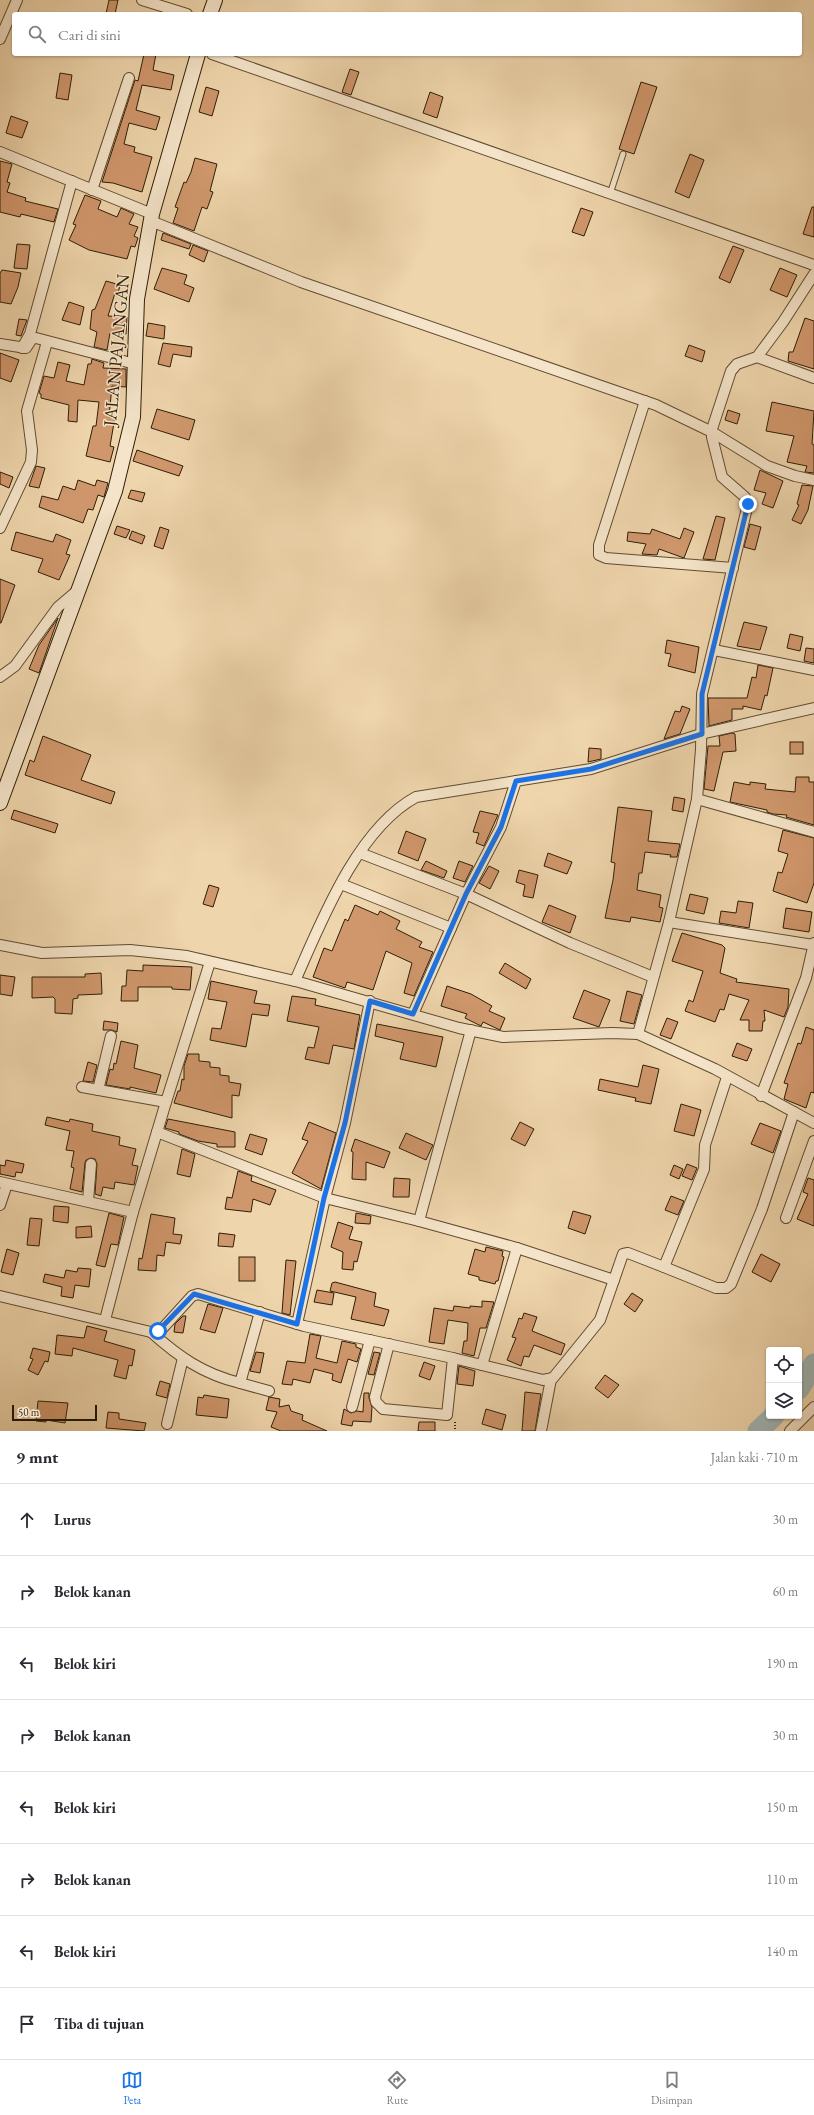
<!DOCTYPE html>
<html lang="id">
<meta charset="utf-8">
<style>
body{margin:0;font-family:"EB Garamond",serif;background:#f2f2f3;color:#2b2b33}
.controls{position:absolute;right:12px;bottom:12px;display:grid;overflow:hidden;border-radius:4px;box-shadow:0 1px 3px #0004}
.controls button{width:36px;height:36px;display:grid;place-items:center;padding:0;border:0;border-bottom:1px solid #e1e1e2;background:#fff;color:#2b2b33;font:20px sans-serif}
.scale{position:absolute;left:12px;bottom:10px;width:85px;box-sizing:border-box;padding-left:4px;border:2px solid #2f1e07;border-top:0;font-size:11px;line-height:14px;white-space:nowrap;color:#2f1e07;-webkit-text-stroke:3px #f5e4c9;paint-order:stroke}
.stop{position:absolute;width:12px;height:12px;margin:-9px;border:3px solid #1a73e8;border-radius:50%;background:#fff}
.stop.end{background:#1a73e8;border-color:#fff;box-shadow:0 1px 4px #0008}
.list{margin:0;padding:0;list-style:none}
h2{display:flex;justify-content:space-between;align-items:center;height:52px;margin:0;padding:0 16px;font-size:17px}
h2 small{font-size:13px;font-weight:400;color:#7c7c81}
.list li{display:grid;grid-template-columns:26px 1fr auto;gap:12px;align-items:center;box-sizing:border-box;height:72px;padding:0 16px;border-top:1px solid #e1e1e2}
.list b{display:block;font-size:15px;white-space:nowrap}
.list em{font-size:13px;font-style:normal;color:#7c7c81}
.icon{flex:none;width:22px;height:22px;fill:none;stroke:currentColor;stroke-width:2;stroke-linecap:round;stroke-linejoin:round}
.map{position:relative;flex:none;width:814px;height:1431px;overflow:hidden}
.search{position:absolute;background:#fff;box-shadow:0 1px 3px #0004;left:12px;right:12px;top:12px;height:44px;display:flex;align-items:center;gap:10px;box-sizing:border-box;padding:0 14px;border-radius:4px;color:#7c7c81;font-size:15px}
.sheet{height:628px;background:#fff}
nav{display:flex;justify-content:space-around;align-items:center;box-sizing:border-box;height:56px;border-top:1px solid #e1e1e2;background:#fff;font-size:11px;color:#7c7c81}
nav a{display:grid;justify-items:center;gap:2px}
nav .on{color:#1a73e8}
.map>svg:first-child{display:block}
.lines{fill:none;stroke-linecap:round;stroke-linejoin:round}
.river{stroke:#a0b5b6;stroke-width:21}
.building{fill:#d0976c;stroke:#2f1e07}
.service-casing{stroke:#5f4c30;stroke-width:7}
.minor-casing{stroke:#5f4c30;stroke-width:12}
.secondary-casing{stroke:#2f1e07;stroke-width:16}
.path{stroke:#2f1e07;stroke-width:2;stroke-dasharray:1 2;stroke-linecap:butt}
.service{stroke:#f5e4c9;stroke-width:5}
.minor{stroke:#f5e4c9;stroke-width:10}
.secondary{stroke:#f5e4c9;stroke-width:14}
.route{stroke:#1a73e8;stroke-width:5}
.labels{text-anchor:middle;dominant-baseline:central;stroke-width:3;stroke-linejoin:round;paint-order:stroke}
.street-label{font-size:18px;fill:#2f1e07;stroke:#f5e4c9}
</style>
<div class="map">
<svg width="814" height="1431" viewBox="0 0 814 1431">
<rect width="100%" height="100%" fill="#efd5ac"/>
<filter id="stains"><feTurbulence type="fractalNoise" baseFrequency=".005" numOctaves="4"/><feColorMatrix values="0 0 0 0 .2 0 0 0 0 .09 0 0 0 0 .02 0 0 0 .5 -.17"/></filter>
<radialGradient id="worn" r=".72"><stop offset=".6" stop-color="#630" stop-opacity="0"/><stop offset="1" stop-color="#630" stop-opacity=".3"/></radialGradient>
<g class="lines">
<g class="river">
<polyline points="799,1389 814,1364"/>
<polyline points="758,1431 774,1416"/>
</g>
</g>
<g class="building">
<polygon points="109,0 118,0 115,14 106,14"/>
<polygon points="144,54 156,54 153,70 174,75 171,90 142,85 136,110 160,117 156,130 129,123 124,144 135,147 134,152 152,157 142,192 113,183 102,182 135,80 138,81"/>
<polygon points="350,69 359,72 351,95 342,92"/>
<polygon points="60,73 72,75 68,100 56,98"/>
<polygon points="641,82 657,87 634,154 619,149"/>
<polygon points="206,87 219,91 212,116 199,112"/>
<polygon points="430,92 443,97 437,118 423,113"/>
<polygon points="11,116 28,122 22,138 6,133"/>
<polygon points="690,154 704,160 689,198 675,192"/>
<polygon points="195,158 217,164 210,191 213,192 207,209 202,207 194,231 173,223 178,208 175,207 184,182 186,183 191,172"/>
<polygon points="0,161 12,164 7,182 10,183 7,192 26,198 25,201 58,209 54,222 21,214 20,217 0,212"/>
<polygon points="85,195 101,201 98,209 117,217 121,208 134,214 129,224 138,227 134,236 138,238 135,247 131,246 127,259 89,250 69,240 76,225 73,224"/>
<polygon points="812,207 814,207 814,237 803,234"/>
<polygon points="581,208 593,212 584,236 572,232"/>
<polygon points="163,233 191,244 189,249 161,240"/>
<polygon points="17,244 30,245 27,269 14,268"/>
<polygon points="193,245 208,251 204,262 189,255"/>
<polygon points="733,246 744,250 730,283 719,278"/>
<polygon points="162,268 187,275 184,284 194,288 189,302 154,289"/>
<polygon points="780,268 797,275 787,297 770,290"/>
<polygon points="2,270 21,273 18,287 11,304 0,302 0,273"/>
<polygon points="106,281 120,285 118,294 115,293 108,316 127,317 126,334 110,333 107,350 94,347 97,332 90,329 92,310 95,309"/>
<polygon points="69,302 84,307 80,325 62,320"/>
<polygon points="805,318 814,321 814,369 788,361 789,352 793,352"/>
<polygon points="19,319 27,320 21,336 16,335"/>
<polygon points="148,323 165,326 164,339 146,336"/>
<polygon points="163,343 192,347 191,357 173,354 170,367 158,364"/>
<polygon points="689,345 705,351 702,362 685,356"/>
<polygon points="0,353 19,360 11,382 0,378"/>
<polygon points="92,359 104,363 103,368 126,369 126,387 112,386 109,417 115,417 110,446 114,447 110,462 86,456 93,426 96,426 99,402 78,400 77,422 68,421 69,405 41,398 41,394 39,393 44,376 54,378 58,362 70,365 66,381 84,385 88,364 91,364"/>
<polygon points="772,402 814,411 812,444 814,445 814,473 805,472 807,466 787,462 794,436 766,431"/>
<polygon points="157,409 195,420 189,440 151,428"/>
<polygon points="728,410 740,414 737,424 725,420"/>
<polygon points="137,450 183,466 179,476 133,461"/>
<polygon points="36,466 45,468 39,488 29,486"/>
<polygon points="760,470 783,481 773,508 762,504 766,493 754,490"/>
<polygon points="0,472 13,477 9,488 0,484"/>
<polygon points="78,480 95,486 97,480 108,483 104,497 98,495 93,510 88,509 83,523 39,507 42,496 58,500 63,486 75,490"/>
<polygon points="802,485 813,486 808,510 801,524 792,520 799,505 797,504"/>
<polygon points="131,490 145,493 142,502 128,498"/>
<polygon points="716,516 725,518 715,560 703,559"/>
<polygon points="750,524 761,527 755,550 744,547"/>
<polygon points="117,526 130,530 126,538 114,534"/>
<polygon points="160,527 169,530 163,549 154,546"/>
<polygon points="684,528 694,532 684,558 659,549 657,555 642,554 646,544 627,541 628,532 650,534 652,529 680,539"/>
<polygon points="132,531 145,536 142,544 129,539"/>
<polygon points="16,532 53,542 56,534 71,540 66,554 70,555 59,580 38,572 43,559 11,550"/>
<polygon points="0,579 15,585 1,623 0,623"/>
<polygon points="58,618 39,673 29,669 39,645"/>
<polygon points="744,622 767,627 760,650 737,646"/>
<polygon points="790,634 803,637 800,651 787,648"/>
<polygon points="667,640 699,647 695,673 668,666 671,654 665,653"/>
<polygon points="806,648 814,649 814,663 804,661"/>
<polygon points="758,665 773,668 767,696 765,695 761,710 743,706 743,709 732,709 732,720 709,726 708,698 747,698 752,677 756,678"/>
<polygon points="682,706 690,709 680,734 664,739 675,711 680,712"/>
<polygon points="732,733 735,734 736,751 723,752 714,791 704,789 708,746 720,746 719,736"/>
<polygon points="43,736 91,755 81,780 115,792 111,804 25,775 30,760 34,762"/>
<rect x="790" y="742" width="13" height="12"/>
<polygon points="589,748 601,749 601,759 588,762"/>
<polygon points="796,777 809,777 809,782 814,782 814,825 786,817 787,815 773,814 767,812 767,810 730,802 734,782 750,785 750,782 766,784 765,789 795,792"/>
<polygon points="674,797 685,799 683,812 672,810"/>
<polygon points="618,807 652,811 648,841 680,844 677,857 670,857 671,855 645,852 642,873 639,873 637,890 661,895 659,907 663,908 660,922 631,917 630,922 605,918 613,880 615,863 611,862"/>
<polygon points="14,810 58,824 55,833 11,819"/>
<polygon points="480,811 498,815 484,846 476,843 479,833 473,832"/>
<polygon points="783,830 814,838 814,883 807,903 773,891 778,872 782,873 788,854 778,851"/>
<polygon points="406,831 426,839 418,861 398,853"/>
<polygon points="548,853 572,862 567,874 544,866"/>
<polygon points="426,861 447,871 444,878 421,870"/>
<polygon points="459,861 473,866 465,882 453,878"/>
<polygon points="489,866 499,871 490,889 479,883"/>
<polygon points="519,870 538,875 533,898 523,896 525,885 516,882"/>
<polygon points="209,885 219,888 213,907 203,904"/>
<polygon points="690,894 708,898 704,914 686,910"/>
<polygon points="738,901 753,903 749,928 719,923 721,911 736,913"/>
<polygon points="355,905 378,915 380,911 400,921 396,929 422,942 419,947 433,952 414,996 404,993 412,963 386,951 373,990 347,982 345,988 313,977 324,948 332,951 345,919 348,921"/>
<polygon points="549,905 576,916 570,933 542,922"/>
<polygon points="786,908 812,912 809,932 783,928"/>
<polygon points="682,933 722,945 725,948 720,973 737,979 736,982 789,989 788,1007 784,1017 764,1010 765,1021 763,1021 762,1031 749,1031 749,1020 740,1020 749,1000 729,994 724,1010 720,1009 715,1022 685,1011 689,1000 693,1002 703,971 672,961"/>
<polygon points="505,963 531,979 526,989 499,973"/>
<polygon points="143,965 192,967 190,990 172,989 172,987 138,987 138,1001 121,1001 122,986 126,986 127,970 143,971"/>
<polygon points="101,973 102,994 78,995 78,998 73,999 72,1014 55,1013 55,999 53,997 32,998 32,977 85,977 85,974"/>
<polygon points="0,975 15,977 12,996 0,994"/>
<polygon points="211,981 257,991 254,1003 270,1005 268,1016 252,1014 246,1047 210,1040 212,1028 221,1029 227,1002 208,999"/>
<polygon points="447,986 471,994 492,1006 489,1011 505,1018 500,1030 483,1022 481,1026 465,1018 467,1014 441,1006"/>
<polygon points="584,990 610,1000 599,1027 573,1018"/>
<polygon points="627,991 642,995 634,1024 620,1021"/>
<polygon points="292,996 316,999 315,1005 360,1015 354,1049 333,1045 329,1064 305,1059 308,1047 314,1048 319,1027 287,1021"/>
<polygon points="667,1018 678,1022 671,1039 660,1035"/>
<polygon points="104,1021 118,1023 117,1032 112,1030 103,1030"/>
<polygon points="377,1024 443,1037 436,1067 400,1059 404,1043 375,1036"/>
<polygon points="806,1027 814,1030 814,1093 811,1092 806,1108 784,1099 788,1084 784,1083 798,1043 801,1044"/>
<polygon points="121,1041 138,1045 134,1068 161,1075 156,1093 130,1087 130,1089 106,1085 110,1069 113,1070 114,1063 116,1064"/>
<polygon points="737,1043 752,1049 747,1061 732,1056"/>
<polygon points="188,1054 199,1054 199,1061 210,1062 210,1067 220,1068 220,1075 229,1076 229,1082 241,1084 239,1096 232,1095 232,1118 174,1103 178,1091 180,1091 182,1079 184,1080 184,1066"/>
<polygon points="88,1062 97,1065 93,1082 83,1081"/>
<polygon points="643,1065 659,1069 651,1104 635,1101 636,1098 598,1090 600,1079 638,1087"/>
<polygon points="681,1104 701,1110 694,1136 674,1131"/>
<polygon points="47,1117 69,1122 70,1119 93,1124 92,1131 120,1137 119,1145 136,1149 132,1165 138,1166 134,1185 115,1182 114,1189 103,1187 101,1196 95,1194 97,1164 95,1159 91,1158 86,1160 85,1163 82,1192 70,1189 74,1168 71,1167 74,1151 66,1150 70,1131 45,1125"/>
<polygon points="168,1119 235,1132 235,1147 217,1147 217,1144 198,1141 179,1134 179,1132 165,1128"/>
<polygon points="309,1122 336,1133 321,1189 292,1173 308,1141 302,1139"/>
<polygon points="520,1122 534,1129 525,1146 511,1139"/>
<polygon points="760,1123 781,1131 773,1153 751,1144"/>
<polygon points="406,1133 433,1145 426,1160 399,1148"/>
<polygon points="250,1134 267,1139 262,1155 245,1149"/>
<polygon points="355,1139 390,1152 384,1168 366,1162 366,1180 352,1179 353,1152 351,1151"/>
<polygon points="182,1149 195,1154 190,1177 177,1174"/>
<polygon points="6,1160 24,1164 22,1173 16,1172 15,1177 0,1174 0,1165 5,1166"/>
<polygon points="687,1164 697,1168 692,1180 682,1176"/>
<polygon points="674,1165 683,1169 679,1179 670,1175"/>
<polygon points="238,1171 252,1176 251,1181 276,1190 270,1205 253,1199 251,1212 225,1209 227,1197 232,1198"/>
<polygon points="394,1178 410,1179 409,1197 393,1197"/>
<polygon points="808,1178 814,1180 814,1226 797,1219 808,1194 803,1192"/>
<polygon points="671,1196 684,1201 678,1215 665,1210"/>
<polygon points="54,1206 69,1207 68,1223 53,1221"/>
<polygon points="573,1211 591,1216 585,1234 568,1228"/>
<polygon points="109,1213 124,1217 118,1245 111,1244 105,1267 96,1265"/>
<polygon points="356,1213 371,1216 370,1224 355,1223"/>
<polygon points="151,1214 175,1218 173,1234 182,1235 180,1244 166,1242 164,1256 157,1255 156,1271 138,1270 139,1258 142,1259"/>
<polygon points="30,1218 42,1219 39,1246 27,1245"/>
<polygon points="338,1222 353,1227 349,1239 362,1242 357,1262 354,1261 353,1270 342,1269 343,1252 331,1247"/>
<polygon points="91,1226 92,1237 76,1238 76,1227"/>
<polygon points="219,1233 235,1235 233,1247 218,1246"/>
<polygon points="486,1247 503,1251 502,1256 504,1257 498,1281 496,1281 495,1284 479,1280 479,1277 468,1274 475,1249 485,1252"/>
<polygon points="7,1249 19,1253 13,1275 1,1272"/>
<polygon points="761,1254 780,1264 771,1282 752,1272"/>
<rect x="239" y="1257" width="16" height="24"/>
<polygon points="286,1260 296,1261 290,1315 282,1313"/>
<polygon points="78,1268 91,1269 89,1287 75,1285 73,1298 61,1296 62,1287 43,1282 45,1274 64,1278 66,1270 77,1272"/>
<polygon points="335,1282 376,1293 374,1306 389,1310 384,1326 351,1319 356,1297 330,1291 332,1283"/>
<polygon points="317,1290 334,1293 332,1305 314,1302"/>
<polygon points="632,1293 643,1300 635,1312 624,1304"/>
<polygon points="482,1301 494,1302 486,1328 480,1328 474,1356 462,1353 464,1341 467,1341 468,1323 448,1320 444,1344 429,1342 434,1308 453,1311 454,1306 470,1308 470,1306 482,1307"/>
<polygon points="208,1304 223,1308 215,1333 200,1329"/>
<polygon points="524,1313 537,1317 532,1331 565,1344 561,1355 534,1345 529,1357 524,1356 521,1366 507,1360 516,1338 512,1337 516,1327 519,1318 522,1319"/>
<polygon points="183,1316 186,1316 183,1333 174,1332 175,1324"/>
<polygon points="87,1326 107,1331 104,1341 135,1350 132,1366 129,1365 126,1379 114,1376 118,1360 73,1348 72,1356 55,1354 57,1335 84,1338"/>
<polygon points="310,1334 321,1336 316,1358 337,1363 342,1341 356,1344 356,1347 361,1349 357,1362 348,1359 341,1383 332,1380 333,1374 314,1369 310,1383 293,1379 292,1385 282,1384 287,1361 305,1363"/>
<polygon points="33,1348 50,1352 48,1362 45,1361 38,1375 28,1370 33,1359 30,1358"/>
<polygon points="256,1352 264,1353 260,1373 250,1371"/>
<polygon points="374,1352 380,1353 374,1375 368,1374"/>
<polygon points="424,1362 435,1366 430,1380 419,1376"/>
<polygon points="459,1366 475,1371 473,1386 457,1384"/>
<polygon points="605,1375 619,1385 608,1398 595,1388"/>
<polygon points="160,1381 170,1384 167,1398 156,1395"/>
<polygon points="525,1392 541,1394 535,1431 522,1431"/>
<polygon points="364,1393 369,1393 369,1398 372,1407 371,1422 353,1421 352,1426 341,1424 344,1409 351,1413 357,1411 363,1412"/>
<polygon points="204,1395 229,1399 227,1418 196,1415 198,1397 203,1398"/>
<polygon points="269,1397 280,1399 279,1407 289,1405 291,1411 303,1415 302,1420 327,1431 281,1431 271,1427 277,1412 266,1410"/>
<polygon points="38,1401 68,1403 65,1423 46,1420 46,1422 36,1421"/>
<polygon points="486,1409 506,1415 502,1430 482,1424"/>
<polygon points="108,1412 119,1413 119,1419 146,1423 144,1431 106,1428"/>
<polygon points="419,1422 435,1422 435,1431 418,1431"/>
</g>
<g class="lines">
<defs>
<polyline id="service" points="610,194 623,154"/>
<g id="minor">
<polyline points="142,0 187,14"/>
<polyline points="0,39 17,0"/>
<polyline points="212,54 814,265"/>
<polyline points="0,152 152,214"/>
<polyline points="92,190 129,78"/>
<polyline points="151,221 301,282 656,405 712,432 767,466 795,476 814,480"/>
<polyline points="0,344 26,348 32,339 36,338 135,364"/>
<polyline points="22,348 30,334 72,181"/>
<polyline points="757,357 814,378"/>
<polyline points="645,401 599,545 599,555 606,558 733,568"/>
<polyline points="0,528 31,462 32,450 27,411 47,342"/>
<polyline points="714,650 814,670"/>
<polyline points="0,677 15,666 58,607 78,590"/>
<polyline points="697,799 814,832"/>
<polyline points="360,853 466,894 501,827 516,781"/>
<polyline points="341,884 451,928"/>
<polyline points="669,922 814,945"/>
<polyline points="0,945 42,953 130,950 187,956 299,982 459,1028 503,1037 612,1033 638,1034 715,1069 814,1123"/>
<path d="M295,981C321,922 357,829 416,797L591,769L701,734L814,708"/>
<polyline points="413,1014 466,894 570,943 653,977"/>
<polyline points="638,1034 669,922 697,799 701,749 702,694 748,504 745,497 722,477 712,437 712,429 731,371 737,364 757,357 783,322 814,274"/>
<polyline points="82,1087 166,1102 210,962"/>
<polyline points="98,1090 111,1036"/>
<polyline points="761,1096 806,978 814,943"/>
<polyline points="157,1132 325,1198 419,1221 517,1248 614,1280"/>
<polyline points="0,1182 133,1212 166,1102"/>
<polyline points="88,1201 91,1164"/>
<polyline points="0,1205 7,1184"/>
<polyline points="786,1218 814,1141"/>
<polyline points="419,1221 471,1030"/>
<polyline points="664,1267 716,1288 726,1288 731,1284 762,1209 794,1112"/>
<polyline points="0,1296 155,1333 162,1329 192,1296 198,1294 304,1326 453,1358"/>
<polyline points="105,1320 133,1212"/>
<polyline points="297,1324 325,1198 345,1123 370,1001"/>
<path d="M151,1332C179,1357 203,1374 240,1383L260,1312"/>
<polyline points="389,1344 375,1397 376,1402 383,1409 447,1415 453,1358 543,1380 553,1378 600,1320 623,1254 628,1253 664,1267 704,1169 705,1145 727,1077"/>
<polyline points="482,1365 517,1248"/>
<polyline points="240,1383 269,1391"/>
<polyline points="352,1407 370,1340"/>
<polyline points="167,1424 183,1358"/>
<polyline points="541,1431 551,1379"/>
<polyline points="790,1431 814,1407"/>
</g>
<g id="secondary">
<polyline points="210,14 215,0"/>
<polyline points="0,803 115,491 133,417 137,299 152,214 198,54"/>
</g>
</defs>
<use href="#service" class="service-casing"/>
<use href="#minor" class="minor-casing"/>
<use href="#secondary" class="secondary-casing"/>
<polyline class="path" points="455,1422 455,1431"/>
<use href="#service" class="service"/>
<use href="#minor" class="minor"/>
<use href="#secondary" class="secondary"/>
</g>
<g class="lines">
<polyline class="route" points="158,1331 194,1294 297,1324 324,1198 345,1123 370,1001 413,1014 466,894 501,827 516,781 591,769 702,734 702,694 748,504"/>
</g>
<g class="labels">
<g class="street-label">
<text transform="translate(116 350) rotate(-85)">JALAN PAJANGAN</text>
</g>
</g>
<rect width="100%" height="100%" filter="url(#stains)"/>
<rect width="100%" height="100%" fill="url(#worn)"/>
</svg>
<div class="controls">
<button><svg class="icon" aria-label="locate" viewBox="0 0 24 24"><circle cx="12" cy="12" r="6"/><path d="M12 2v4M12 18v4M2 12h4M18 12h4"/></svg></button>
<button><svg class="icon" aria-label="layers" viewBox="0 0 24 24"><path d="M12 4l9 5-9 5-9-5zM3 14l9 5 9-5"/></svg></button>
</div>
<div class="scale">50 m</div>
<div class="stop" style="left:158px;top:1331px"></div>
<div class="stop end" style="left:748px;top:504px"></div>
<div class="search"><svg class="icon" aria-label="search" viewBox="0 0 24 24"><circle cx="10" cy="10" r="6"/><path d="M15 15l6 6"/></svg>Cari di sini</div>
</div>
<section class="sheet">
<h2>9 mnt<small>Jalan kaki · 710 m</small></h2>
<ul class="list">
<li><svg class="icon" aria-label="ahead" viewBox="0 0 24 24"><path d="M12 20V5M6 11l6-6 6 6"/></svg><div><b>Lurus</b></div><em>30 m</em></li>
<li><svg class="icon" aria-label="right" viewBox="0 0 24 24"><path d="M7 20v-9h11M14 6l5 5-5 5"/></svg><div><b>Belok kanan</b></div><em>60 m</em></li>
<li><svg class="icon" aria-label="left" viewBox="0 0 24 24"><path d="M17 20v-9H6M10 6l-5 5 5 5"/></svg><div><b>Belok kiri</b></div><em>190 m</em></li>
<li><svg class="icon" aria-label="right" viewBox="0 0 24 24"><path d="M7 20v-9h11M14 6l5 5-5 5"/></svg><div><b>Belok kanan</b></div><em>30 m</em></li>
<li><svg class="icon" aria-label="left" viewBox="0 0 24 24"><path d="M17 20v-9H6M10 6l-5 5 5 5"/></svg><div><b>Belok kiri</b></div><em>150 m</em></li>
<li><svg class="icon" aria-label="right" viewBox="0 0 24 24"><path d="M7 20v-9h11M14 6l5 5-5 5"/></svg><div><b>Belok kanan</b></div><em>110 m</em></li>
<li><svg class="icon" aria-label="left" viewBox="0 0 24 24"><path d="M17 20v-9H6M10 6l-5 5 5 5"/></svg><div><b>Belok kiri</b></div><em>140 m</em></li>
<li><svg class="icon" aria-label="arrive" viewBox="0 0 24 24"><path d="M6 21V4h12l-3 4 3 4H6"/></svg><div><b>Tiba di tujuan</b></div></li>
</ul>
</section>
<nav>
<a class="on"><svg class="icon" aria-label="map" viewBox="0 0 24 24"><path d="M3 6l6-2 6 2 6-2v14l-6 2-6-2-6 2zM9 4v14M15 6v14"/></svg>Peta</a>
<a><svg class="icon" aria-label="directions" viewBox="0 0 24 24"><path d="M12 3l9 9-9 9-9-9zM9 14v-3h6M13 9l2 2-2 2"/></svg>Rute</a>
<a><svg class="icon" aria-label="saved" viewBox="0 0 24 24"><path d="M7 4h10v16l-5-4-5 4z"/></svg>Disimpan</a>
</nav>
